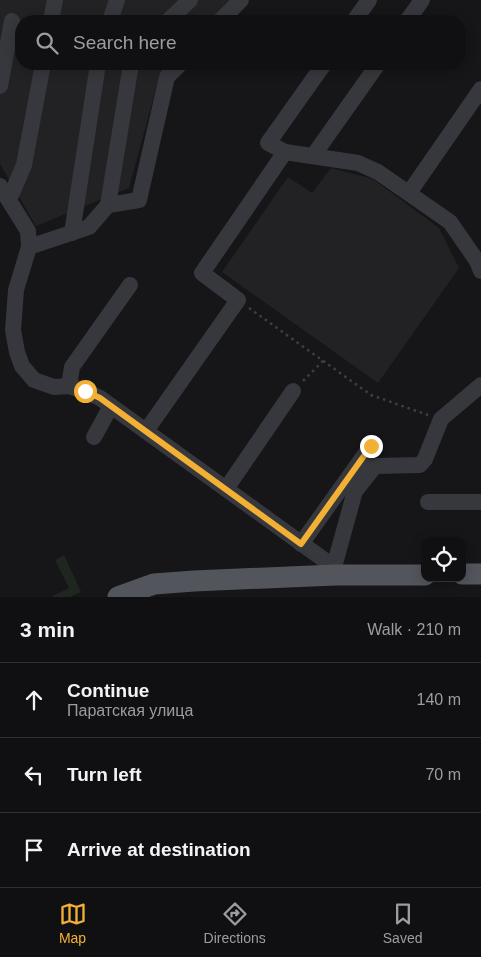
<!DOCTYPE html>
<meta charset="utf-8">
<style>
body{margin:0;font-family:Arial,sans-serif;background:#1e1e20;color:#f1f3f6}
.controls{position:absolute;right:15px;bottom:15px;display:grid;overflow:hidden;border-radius:10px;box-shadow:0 2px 12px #0003}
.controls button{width:45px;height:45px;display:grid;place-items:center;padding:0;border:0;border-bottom:1px solid #303032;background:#101012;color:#f1f3f6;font:25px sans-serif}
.stop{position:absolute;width:15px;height:15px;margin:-11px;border:4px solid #f2b134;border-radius:50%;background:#fff}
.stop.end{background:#f2b134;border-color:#fff;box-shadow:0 1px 5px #0008}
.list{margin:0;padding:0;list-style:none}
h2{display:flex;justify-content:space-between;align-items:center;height:65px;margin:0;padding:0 20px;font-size:21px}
h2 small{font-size:16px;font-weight:400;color:#9c9d9f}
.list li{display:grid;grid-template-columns:32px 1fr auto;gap:15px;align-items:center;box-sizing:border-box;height:75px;padding:0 20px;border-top:1px solid #303032}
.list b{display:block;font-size:19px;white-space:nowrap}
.list p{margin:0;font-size:16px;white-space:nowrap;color:#9c9d9f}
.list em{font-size:16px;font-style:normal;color:#9c9d9f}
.icon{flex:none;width:28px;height:28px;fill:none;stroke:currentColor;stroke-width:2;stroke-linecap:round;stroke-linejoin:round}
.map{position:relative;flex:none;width:481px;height:597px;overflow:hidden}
.search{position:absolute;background:#101012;box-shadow:0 2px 12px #0003;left:15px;right:15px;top:15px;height:55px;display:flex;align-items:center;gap:12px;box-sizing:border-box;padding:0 18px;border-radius:20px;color:#9c9d9f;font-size:19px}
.sheet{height:290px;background:#101012}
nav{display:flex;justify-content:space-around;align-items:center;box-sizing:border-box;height:70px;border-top:1px solid #303032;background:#101012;font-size:14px;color:#9c9d9f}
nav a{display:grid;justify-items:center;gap:2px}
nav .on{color:#f2b134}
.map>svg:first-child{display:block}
.built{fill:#222225}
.green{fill:#1e261f}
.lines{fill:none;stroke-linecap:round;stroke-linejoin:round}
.path{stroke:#3d3f44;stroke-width:2.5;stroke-dasharray:2.5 4;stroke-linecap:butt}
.minor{stroke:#37383d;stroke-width:16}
.major{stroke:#53555c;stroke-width:21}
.route{stroke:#f2b134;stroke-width:6}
</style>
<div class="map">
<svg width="481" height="597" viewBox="0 0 481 597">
<rect width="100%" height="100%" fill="#161618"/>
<g class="built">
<polygon points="0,0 232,0 211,21 21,21 21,64 170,64 160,74 129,188 36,226 0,164"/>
<polygon points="331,168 373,179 439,228 459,268 378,383 222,272 288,177 312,193"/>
</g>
<polygon class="green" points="64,555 81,592 70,597 51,597 69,588 55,560"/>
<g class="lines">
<g class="path">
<polyline points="249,308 371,395 428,415"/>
<polyline points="303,381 323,361"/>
</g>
<g class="minor">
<polyline points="51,21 55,0"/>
<polyline points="110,21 117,0"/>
<polyline points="168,21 190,0"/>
<polyline points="220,21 241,0"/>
<polyline points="354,21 369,0"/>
<polyline points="407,21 422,0"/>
<polyline points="0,86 12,21"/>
<polyline points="285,152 358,163 378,172 450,222 477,261 481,271"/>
<polyline points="313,156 378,64"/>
<polyline points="0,186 28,231 29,247 16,290 13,330 17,352 22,366 34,380 54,387 69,386 85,391 100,398 334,567 335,575"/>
<polyline points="409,193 481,89"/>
<polyline points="9,200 24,165 43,64"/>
<polyline points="108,205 131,64"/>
<polyline points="72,233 98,64"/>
<polyline points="29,247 89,227 108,205 139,200 167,77 180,64"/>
<polyline points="69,386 72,367 130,285"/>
<polyline points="146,431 238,300 202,273 285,152 268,143 324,64"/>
<polyline points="94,437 111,406"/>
<polyline points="226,489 293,391"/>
<polyline points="356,490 375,466 420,465 425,459 441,419 481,385"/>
<polyline points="428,502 481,502"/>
<polyline points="301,544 371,446"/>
<polyline points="334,567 358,480"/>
</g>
<g class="major">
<polyline points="462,574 481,574"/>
<polyline points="118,597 154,584 194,581 335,575 425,575"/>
</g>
</g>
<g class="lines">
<polyline class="route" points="85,391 100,398 301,544 371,446"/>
</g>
</svg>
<div class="controls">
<button><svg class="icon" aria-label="locate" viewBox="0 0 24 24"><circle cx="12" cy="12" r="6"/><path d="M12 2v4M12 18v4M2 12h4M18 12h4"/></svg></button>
</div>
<div class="stop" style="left:85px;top:391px"></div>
<div class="stop end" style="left:371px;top:446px"></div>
<div class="search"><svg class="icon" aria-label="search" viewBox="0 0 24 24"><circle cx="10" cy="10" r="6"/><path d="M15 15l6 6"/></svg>Search here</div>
</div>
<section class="sheet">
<h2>3 min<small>Walk · 210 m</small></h2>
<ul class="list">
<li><svg class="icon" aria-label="ahead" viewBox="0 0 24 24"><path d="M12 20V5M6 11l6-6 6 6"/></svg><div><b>Continue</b><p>Паратская улица</p></div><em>140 m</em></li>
<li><svg class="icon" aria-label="left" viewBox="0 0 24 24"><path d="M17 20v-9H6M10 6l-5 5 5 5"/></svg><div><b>Turn left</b></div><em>70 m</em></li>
<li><svg class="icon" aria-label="arrive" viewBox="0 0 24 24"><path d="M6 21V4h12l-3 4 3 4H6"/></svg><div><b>Arrive at destination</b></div></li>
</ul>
</section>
<nav>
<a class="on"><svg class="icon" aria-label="map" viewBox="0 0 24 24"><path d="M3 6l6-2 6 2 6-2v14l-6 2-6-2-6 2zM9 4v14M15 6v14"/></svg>Map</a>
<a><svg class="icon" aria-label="directions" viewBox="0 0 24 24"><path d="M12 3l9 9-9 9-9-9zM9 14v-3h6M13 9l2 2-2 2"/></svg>Directions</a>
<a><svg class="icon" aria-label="saved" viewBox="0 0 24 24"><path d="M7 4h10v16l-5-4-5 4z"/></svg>Saved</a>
</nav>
